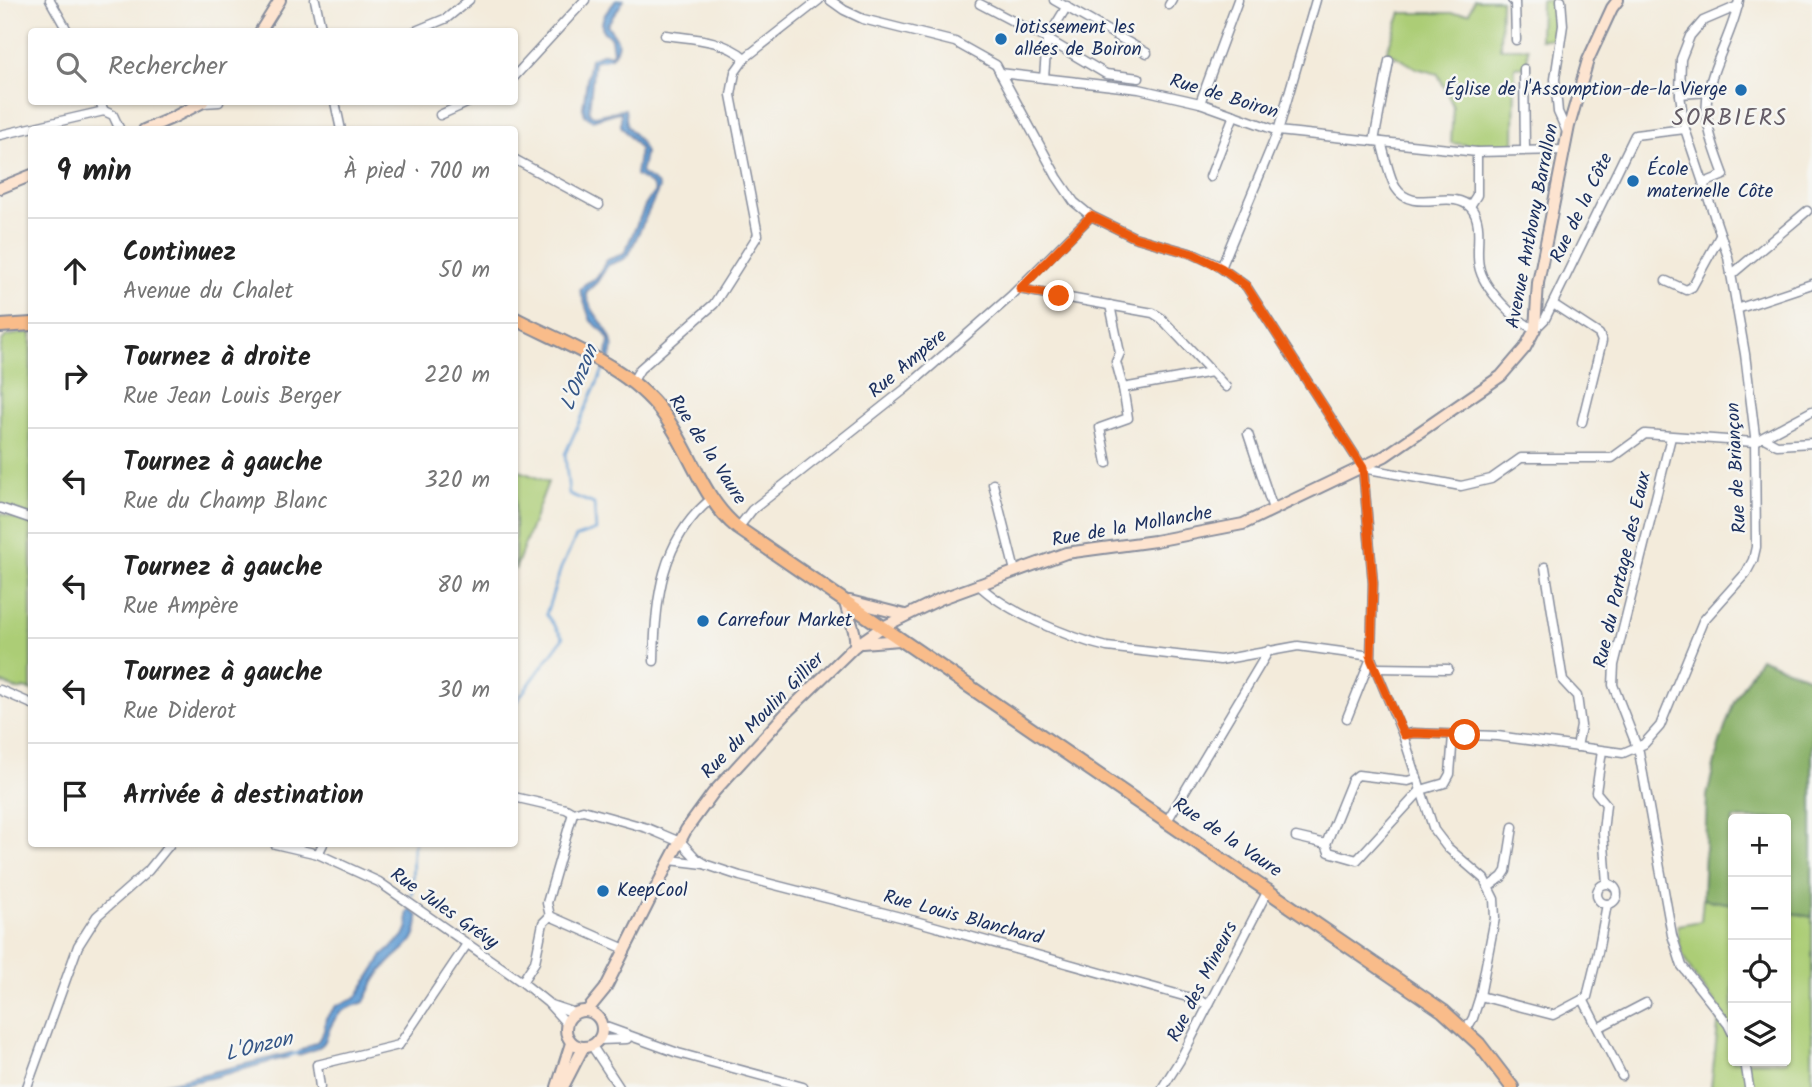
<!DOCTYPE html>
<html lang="fr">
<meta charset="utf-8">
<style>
body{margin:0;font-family:Kalam,sans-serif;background:#f6f6f6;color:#222}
.controls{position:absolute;right:21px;bottom:21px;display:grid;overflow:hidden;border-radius:7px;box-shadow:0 2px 5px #0004}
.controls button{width:63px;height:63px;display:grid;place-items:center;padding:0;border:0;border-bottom:2px solid #e0e0e0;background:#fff;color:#222;font:35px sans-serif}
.stop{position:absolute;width:21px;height:21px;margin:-16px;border:5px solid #ea580c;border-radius:50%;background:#fff}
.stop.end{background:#ea580c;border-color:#fff;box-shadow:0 2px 7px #0008}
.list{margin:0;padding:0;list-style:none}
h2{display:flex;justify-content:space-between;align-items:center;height:91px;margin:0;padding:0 28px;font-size:30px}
h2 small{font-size:23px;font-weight:400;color:#767676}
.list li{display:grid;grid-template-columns:46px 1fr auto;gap:21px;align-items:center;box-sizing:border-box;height:105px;padding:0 28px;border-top:2px solid #e0e0e0}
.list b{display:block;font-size:26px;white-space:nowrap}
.list p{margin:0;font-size:23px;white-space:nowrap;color:#767676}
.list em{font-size:23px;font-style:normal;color:#767676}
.icon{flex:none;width:38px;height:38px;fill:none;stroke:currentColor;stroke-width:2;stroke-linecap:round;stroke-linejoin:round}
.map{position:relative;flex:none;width:1812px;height:1087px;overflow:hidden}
.search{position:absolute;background:#fff;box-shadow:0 2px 5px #0004;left:28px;top:28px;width:490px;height:77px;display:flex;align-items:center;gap:18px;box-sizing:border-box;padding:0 24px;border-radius:7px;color:#767676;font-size:26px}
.panel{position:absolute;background:#fff;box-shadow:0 2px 5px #0004;left:28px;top:126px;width:490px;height:721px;border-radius:7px}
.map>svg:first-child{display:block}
.green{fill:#accd76;stroke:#647e6a;stroke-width:2}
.forest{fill:#89b067;stroke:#527062;stroke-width:2}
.water{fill:#659fd4;stroke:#406799;stroke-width:2}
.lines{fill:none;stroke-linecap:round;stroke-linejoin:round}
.stream{stroke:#659fd4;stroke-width:2.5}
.minor-casing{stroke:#878d9c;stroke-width:11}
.secondary-casing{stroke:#878d9c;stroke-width:14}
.primary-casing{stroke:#878d9c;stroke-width:16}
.minor{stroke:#fff;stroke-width:8}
.secondary{stroke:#fde4d0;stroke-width:10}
.primary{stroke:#f9bc8a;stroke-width:12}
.route{stroke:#ea580c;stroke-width:9}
.poi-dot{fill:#1f6fb2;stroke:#f6f6f2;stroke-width:2.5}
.labels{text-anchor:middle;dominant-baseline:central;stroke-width:5;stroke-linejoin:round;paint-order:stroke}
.poi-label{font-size:19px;fill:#1b2f5e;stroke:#f6f6f2;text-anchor:start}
.street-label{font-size:19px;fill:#1b2f5e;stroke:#f6f6f2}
.water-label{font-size:21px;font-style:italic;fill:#355687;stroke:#f6f6f2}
.quarter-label{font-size:23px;letter-spacing:2px;fill:#645c66;stroke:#f6f6f2}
</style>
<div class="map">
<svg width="1812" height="1087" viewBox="0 0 1812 1087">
<rect width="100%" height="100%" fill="#f6f6f2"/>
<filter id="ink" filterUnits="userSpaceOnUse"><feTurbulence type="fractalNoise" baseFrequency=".0143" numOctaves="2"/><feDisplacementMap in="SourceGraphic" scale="14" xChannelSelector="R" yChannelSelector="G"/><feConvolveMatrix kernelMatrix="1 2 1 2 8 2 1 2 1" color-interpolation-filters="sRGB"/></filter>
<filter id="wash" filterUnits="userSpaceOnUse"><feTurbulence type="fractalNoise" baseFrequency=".00686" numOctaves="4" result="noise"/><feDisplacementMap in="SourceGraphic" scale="28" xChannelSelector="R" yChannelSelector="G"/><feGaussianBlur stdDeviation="1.57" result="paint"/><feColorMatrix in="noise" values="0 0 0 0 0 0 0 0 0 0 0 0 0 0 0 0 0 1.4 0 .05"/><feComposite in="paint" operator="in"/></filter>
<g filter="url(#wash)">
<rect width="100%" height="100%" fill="#f3ebdb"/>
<g class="green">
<polygon points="1474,0 1501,0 1500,48 1528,48 1527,66 1515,67 1514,145 1474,146 1451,143 1453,106 1438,74 1416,68 1387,51 1401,13 1469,13"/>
<polygon points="1541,0 1557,0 1557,39 1540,39"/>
<polygon points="31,332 31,516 0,505 0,351 2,341 6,336"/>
<polygon points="515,469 548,482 515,570"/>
<polygon points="0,513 31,524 31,691 25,688 18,690 0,682"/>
<path d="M1703,899L1733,904V1061H1786V912L1812,917V1087H1711L1720,1009C1701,984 1675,959 1678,925L1701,921Z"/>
</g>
<polygon class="forest" points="1760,658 1812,679 1812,917 1786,912 1786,819 1733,819 1733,904 1703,899 1707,796 1718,749 1734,701"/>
<g class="water">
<path d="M616,0H624L607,25C615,36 624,42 611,57L594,61L589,111L591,115L595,116L625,109L627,126L641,143L645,153L641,173L657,184L659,188L629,254L624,259L608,265L597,282L586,292C588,317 622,333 610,359L607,357L609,340L603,331L591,321L580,290L585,284L596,278L607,260L624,254L645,206L655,191L652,185L636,175L640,149L621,126V113L618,112L592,120L585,115L583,108L590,59L604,53L611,55L613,52L611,38L603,31C599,16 609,11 616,0Z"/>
<path d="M410,909L418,916C418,945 403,947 387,965C374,978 372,987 364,1002C356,1006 345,1007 339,1014C318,1037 339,1044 298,1055L300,1051L318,1041L324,1031L326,1018L336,1006L356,998L384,954L404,936L408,927L407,913Z"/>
<path d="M291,1053L288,1057C248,1067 191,1087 151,1087Z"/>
</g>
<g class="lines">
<g class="stream">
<polyline points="594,59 608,57"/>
<polyline points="514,705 563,638 546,614 561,568 576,537 596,530 594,504 569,494 565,454 604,368"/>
<polyline points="412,895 413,847 415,844"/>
<polyline points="287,1056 301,1052"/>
</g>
</g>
</g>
<g filter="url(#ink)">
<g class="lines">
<defs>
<g id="minor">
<polyline points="50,0 68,32"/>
<polyline points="315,0 322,32"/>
<polyline points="830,0 844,10 863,19 955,42 996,65 1057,177 1074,202 1091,216 1134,237 1193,254 1217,265 1246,286 1363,468 1373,583 1371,658 1403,735 1434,830 1447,847 1484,879 1494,899 1495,918 1480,996 1473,1018 1466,1030"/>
<polyline points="1054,0 1147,53"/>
<polyline points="1512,0 1515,2 1516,40"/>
<polyline points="1561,0 1563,25 1555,79 1558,112 1567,132"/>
<polyline points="980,4 1047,39 1106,74 1139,78"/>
<polyline points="1169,5 1172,0"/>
<polyline points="413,32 447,18 469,0"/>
<path d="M665,35C694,39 722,39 745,58"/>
<polyline points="1524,69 1525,150"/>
<polyline points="1000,73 1139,89 1200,103 1278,131 1477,152 1565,150"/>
<polyline points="514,77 585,0"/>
<polyline points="1044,78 1047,39 1067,6"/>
<polyline points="1680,94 1709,92"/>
<polyline points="100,102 104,111 113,115 120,130"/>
<polyline points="335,102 341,130"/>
<polyline points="202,103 219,102"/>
<polyline points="1200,103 1238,0"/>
<polyline points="440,115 469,102"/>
<polyline points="0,135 104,111"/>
<polyline points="1374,141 1389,61"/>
<path d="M1381,142C1385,154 1389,178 1396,188C1413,215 1452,187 1471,208C1484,223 1475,248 1479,266C1483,288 1515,321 1535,329L1545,319L1635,135L1685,129"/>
<polyline points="514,159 599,205"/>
<polyline points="1210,177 1234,115"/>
<path d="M1704,183L1724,175C1716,153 1704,124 1707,100C1711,65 1733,34 1739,0"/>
<polyline points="1470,206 1477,195 1477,152"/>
<polyline points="1221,268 1278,131 1316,0"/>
<polyline points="1731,275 1807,211"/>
<polyline points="1666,281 1686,290 1692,287 1720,236"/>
<polyline points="1019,289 1153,313 1161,318 1226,387"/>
<polyline points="1553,304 1599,334 1602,341 1582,422"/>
<polyline points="1110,305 1120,353 1116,362 1123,388 1212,372"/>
<polyline points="1737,309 1812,284"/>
<polyline points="633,381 640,369 714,304 758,235 731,95 735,72 745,58 819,0"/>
<polyline points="1248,434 1273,509"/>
<polyline points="1671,437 1614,665 1613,685 1639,752 1672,935 1682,966 1728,1024 1733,1034"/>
<polyline points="1764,438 1777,445 1812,443"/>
<polyline points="1107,463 1100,428 1128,418 1123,388"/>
<polyline points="1363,468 1461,486 1491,479 1521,458 1612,458 1645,434 1754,442 1812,411"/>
<polyline points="993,484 1015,571"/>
<polyline points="0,508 32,519"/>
<polyline points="738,528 752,510 905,389 1011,296 1091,216"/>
<polyline points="1545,567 1563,681 1577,696 1581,726 1577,747"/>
<path d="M978,584C1004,611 1070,638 1107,647L1220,660L1298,646L1364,655L1371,658"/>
<path d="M654,661C655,600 661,540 711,499"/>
<polyline points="1376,668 1448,669"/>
<polyline points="0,690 32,704"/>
<polyline points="1347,718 1371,658"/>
<polyline points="1403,735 1413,733 1497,736 1623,753 1644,744 1660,726 1703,621 1746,573 1753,560 1756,547 1755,436 1745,354 1728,257 1685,129 1680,95 1681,59 1690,36 1703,21 1738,6"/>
<polyline points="1602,751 1596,792 1606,804 1603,832 1607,883"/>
<polyline points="1417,778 1408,781 1358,775 1352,780 1326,844 1329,852 1357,860 1421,790 1445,783 1450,774 1453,735"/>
<polyline points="514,797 566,809 573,813 583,810 647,828 680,842"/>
<polyline points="1167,821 1269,650"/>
<polyline points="1296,837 1326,844"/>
<polyline points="680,841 697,859 707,865 740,876 908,919 1198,1000 1209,1005"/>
<polyline points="275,844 318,854 379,882 522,982 548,1003 567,1024"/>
<polyline points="318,854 323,844"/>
<polyline points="670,860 704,864"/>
<circle cx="1607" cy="894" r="10"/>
<polyline points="1490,886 1502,877 1506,871 1513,827"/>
<polyline points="550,916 625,949"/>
<polyline points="522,982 535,962 543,923 550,916 547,903 573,813"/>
<polyline points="1480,996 1553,1015 1587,997 1598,952 1607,904"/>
<polyline points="1583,999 1622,1076"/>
<polyline points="551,1005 575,1013"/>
<polyline points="603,1026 678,1053 803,1087"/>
<polyline points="1598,1028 1646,1003"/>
<polyline points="600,1040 627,1039"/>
<polyline points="592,1046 619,1087"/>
<polyline points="1745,1061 1749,1087"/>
<polyline points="27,1087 78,946 97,916 148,871 170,844"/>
<polyline points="320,1087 317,1065 399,1045 467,944"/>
<polyline points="1163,1087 1180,1060 1265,896 1269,890"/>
</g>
<g id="secondary">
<polyline points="260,32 280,0"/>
<polyline points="144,130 172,118 203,102"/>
<polyline points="0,188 32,175"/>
<polyline points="850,601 905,615"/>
<path d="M845,602C848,618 857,630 855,646"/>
<polyline points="862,643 900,640"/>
<circle cx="584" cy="1029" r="18"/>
<polyline points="587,1011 605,989 668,864 686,830 713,793 788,711 855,646 881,628 940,599 1066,553 1155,541 1243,524 1385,456 1501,376 1525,348 1535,329 1538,283 1569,126 1588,60 1612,8 1618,0"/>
<polyline points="557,1087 571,1043"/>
<polyline points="563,1087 583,1048"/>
</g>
<g id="primary">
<path d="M514,318C564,344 628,366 662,412C690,448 701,498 738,528L1443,1011L1479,1044L1512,1087"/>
<polyline points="0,326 32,324"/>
</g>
</defs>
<use href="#minor" class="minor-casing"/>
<use href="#secondary" class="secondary-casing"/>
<use href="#primary" class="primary-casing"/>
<use href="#minor" class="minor"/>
<use href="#secondary" class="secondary"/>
<use href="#primary" class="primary"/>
</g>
</g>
<g class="lines" filter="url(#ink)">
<polyline class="route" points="1059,296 1020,289 1091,216 1134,237 1193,254 1221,268 1246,286 1363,468 1373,583 1371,659 1404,735 1413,733 1465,735"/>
</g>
<g class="poi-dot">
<circle cx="1001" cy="39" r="7"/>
<circle cx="1741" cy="90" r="7"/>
<circle cx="1633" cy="181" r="7"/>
<circle cx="703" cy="621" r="7"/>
<circle cx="603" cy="891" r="7"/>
</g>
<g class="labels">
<g class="poi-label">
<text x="1015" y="28">lotissement les<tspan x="1015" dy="22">allées de Boiron</tspan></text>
<text x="1727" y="90" text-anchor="end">Église de l'Assomption-de-la-Vierge</text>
<text x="1647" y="170">École<tspan x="1647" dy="22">maternelle Côte</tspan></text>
<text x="717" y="621">Carrefour Market</text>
<text x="617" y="891">KeepCool</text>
</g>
<g class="street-label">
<text transform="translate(1224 97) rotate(17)">Rue de Boiron</text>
<text transform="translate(1582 208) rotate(-64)">Rue de la Côte</text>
<text transform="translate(1533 226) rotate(-79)">Avenue Anthony Barrallon</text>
<text transform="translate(908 364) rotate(-40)">Rue Ampère</text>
<text transform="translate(707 450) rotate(57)">Rue de la Vaure</text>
<text transform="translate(1737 468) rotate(-93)">Rue de Briançon</text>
<text transform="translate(1132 527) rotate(-10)">Rue de la Mollanche</text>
<text transform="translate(1623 570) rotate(-77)">Rue du Partage des Eaux</text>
<text transform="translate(763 716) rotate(-46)">Rue du Moulin Gillier</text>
<text transform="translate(1227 838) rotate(34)">Rue de la Vaure</text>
<text transform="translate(444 909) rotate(35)">Rue Jules Grévy</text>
<text transform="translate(963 918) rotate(15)">Rue Louis Blanchard</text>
<text transform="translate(1203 982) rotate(-63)">Rue des Mineurs</text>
</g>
<g class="water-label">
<text transform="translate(580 378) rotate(-68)">L'Onzon</text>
<text transform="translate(259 1047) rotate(-14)">L'Onzon</text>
</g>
<g class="quarter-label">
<text x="1730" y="119">SORBIERS</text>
</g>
</g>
</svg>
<div class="controls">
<button>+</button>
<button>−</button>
<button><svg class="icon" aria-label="locate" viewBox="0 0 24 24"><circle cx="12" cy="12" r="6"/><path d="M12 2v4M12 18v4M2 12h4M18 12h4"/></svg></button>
<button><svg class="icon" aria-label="layers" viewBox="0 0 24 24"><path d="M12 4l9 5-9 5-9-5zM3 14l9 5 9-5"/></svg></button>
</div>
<div class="stop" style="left:1465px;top:735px"></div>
<div class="stop end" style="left:1059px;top:296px"></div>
<div class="search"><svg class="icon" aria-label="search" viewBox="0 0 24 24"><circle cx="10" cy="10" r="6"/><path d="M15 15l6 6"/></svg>Rechercher</div>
<section class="panel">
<h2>9 min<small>À pied · 700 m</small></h2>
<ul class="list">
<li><svg class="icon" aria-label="ahead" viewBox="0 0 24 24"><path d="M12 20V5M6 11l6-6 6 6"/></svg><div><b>Continuez</b><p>Avenue du Chalet</p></div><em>50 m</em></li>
<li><svg class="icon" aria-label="right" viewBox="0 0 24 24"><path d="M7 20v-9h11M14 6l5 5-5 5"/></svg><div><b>Tournez à droite</b><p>Rue Jean Louis Berger</p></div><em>220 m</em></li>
<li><svg class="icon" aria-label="left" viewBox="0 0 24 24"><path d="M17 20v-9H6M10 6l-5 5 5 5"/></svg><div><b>Tournez à gauche</b><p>Rue du Champ Blanc</p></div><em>320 m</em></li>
<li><svg class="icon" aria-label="left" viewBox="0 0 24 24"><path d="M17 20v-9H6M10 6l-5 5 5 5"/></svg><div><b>Tournez à gauche</b><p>Rue Ampère</p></div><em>80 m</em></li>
<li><svg class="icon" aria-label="left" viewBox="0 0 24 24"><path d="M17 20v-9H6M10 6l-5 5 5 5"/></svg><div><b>Tournez à gauche</b><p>Rue Diderot</p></div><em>30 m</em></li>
<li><svg class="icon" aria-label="arrive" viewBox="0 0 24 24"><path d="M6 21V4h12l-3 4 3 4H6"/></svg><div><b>Arrivée à destination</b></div></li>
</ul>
</section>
</div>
